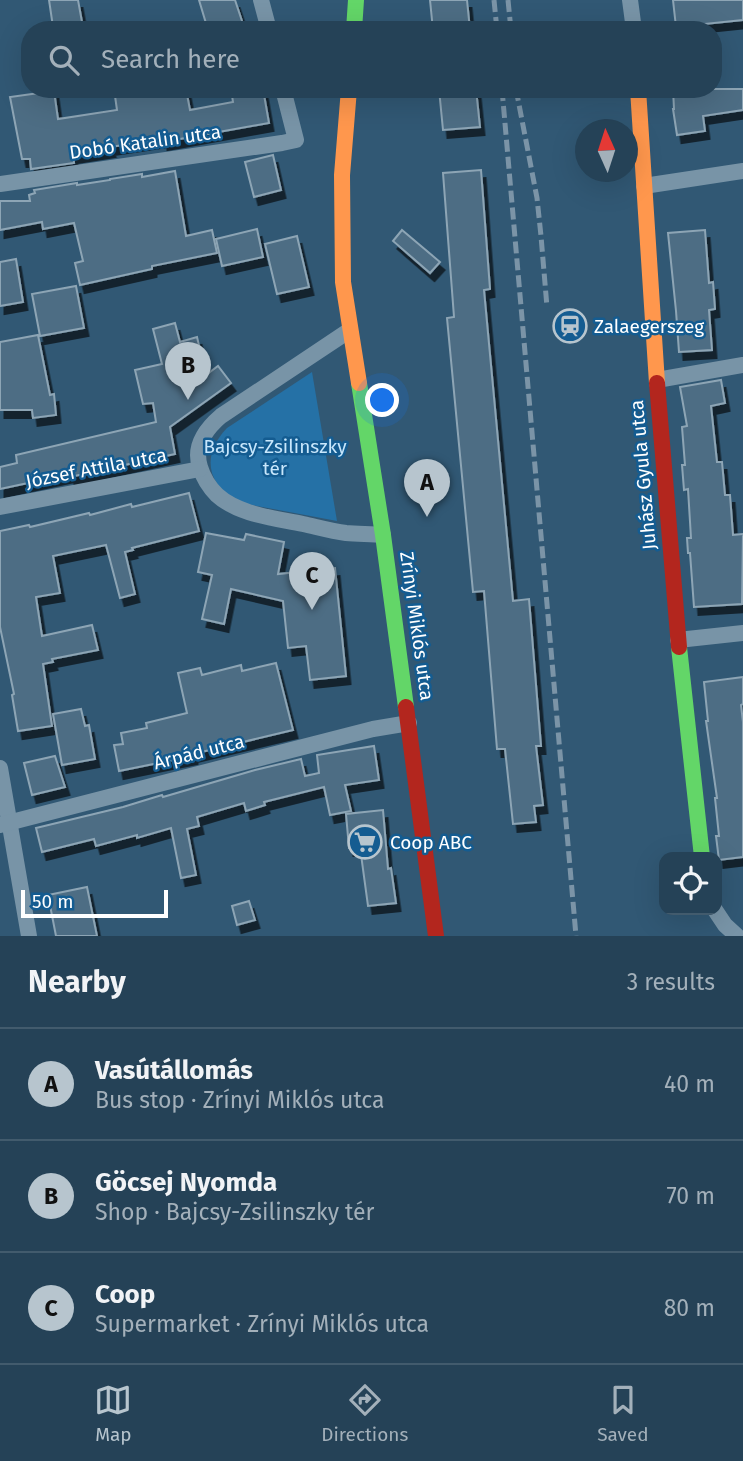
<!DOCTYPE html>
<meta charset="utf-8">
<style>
body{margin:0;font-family:"Fira Sans",sans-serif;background:#314d61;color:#f1f3f6}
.controls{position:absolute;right:21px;bottom:21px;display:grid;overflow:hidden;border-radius:14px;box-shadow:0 7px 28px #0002}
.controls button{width:63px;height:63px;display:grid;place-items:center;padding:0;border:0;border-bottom:2px solid #425b6d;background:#254257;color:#f1f3f6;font:35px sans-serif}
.compass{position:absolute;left:575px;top:119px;width:63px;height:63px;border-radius:50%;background:#254257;box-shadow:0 7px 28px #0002;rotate:357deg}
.scale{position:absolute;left:21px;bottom:18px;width:147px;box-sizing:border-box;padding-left:7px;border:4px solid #fff;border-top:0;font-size:19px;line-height:24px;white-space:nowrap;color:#fff;-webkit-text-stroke:5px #145c91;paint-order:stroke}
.you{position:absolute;left:383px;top:401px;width:24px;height:24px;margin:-18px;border:5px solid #fff;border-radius:50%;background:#1a73e8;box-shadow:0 0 0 10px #1a73e833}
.badge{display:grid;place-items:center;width:46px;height:46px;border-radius:50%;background:#b7c5ce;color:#111;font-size:23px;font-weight:700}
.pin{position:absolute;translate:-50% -58px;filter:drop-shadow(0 2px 4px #0008)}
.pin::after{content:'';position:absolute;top:37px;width:24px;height:21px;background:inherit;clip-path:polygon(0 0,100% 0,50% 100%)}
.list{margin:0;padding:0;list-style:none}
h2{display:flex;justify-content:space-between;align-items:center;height:91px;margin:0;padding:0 28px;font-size:30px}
h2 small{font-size:23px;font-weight:400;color:#a3b0ba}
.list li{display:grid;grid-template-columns:46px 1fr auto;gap:21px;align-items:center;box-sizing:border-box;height:112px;padding:0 28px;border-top:2px solid #425b6d}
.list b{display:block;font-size:26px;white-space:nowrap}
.list p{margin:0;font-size:23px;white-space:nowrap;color:#a3b0ba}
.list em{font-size:23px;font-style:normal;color:#a3b0ba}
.icon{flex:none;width:38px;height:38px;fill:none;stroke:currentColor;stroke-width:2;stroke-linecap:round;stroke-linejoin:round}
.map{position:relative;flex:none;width:743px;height:936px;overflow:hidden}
.search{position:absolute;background:#254257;box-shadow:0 7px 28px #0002;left:21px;right:21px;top:21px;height:77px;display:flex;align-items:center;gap:18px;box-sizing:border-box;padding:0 24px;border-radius:28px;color:#a3b0ba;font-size:26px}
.sheet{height:427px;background:#254257}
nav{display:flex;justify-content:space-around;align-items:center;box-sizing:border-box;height:98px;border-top:2px solid #425b6d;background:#254257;font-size:19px;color:#a3b0ba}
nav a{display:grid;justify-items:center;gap:4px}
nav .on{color:#b7c5ce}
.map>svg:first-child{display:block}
.green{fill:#2571a6}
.building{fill:#4e6d84;stroke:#8da5b5;stroke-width:2;filter:url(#shadow)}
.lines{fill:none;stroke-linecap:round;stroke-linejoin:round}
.street{stroke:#7894a7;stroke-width:16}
.fast{stroke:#63d668;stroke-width:16}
.slow{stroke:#ff974d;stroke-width:16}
.jam{stroke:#b3261e;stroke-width:16}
.rail{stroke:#7b94a7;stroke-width:5;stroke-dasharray:12 5;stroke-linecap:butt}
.labels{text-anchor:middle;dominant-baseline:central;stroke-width:5;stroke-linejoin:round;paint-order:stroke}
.street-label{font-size:19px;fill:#fff;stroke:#145c91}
.poi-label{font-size:19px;fill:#fff;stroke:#145c91;text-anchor:start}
.park-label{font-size:19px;fill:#c8e7fc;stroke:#145c91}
</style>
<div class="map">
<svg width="743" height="936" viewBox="0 0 743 936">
<defs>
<filter id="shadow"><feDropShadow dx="4.5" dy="8" stdDeviation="0" flood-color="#0009"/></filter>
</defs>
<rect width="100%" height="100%" fill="#315874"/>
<path class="green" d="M312,372L337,521L236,502C206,482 202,454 227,428Z"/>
<g class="building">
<polygon points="49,0 78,0 82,22 53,27"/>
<polygon points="199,0 235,0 245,30 208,30"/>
<polygon points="430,0 467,0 470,30 433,30"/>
<polygon points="673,0 743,0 743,20 676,27"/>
<polygon points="114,89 186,89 190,110 233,102 231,89 263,89 269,123 163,142 163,139 110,147 111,149 73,155 74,163 31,169 30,159 22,159 10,97 54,91 58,119 117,110"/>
<polygon points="439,89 476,89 480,127 443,130"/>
<polygon points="673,89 743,89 743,110 703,116 705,131 677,135 673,109 674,109"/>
<polygon points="273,155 281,190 254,197 245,162"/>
<polygon points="481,170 490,289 484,290 513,601 529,599 541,746 536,746 543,805 534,806 536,822 513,824 505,749 497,749 484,591 473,592 447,318 454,317 443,173"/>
<polygon points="175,171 186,236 212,230 217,253 152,266 152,269 80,285 75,263 83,261 74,223 43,229 42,222 0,230 0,201 30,201 29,195 35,193 34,190 77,183 77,185 110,180 110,179 142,174 142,177"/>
<polygon points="257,229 263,257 222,266 216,239"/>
<polygon points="402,230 440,262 430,273 393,241"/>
<polygon points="705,230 709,283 713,282 715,309 709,310 712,350 679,352 676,311 668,233"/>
<polygon points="297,236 309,287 277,294 265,244"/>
<polygon points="16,259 23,302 0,306 0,262"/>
<polygon points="76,286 84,328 40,336 32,294"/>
<polygon points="175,323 180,342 197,337 206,375 218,366 231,383 170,427 175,454 70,477 70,474 0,489 0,467 17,463 16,455 156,422 153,403 143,404 135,370 162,364 153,329"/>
<polygon points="38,335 50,395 54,394 56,415 33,418 32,410 0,410 0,342"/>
<polygon points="721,380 725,403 711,406 717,462 722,462 725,495 730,495 733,535 743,534 742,604 694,607 690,553 688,553 687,538 691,538 688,489 684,490 682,465 685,465 682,427 687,426 680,387"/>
<polygon points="189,493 199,531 132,548 133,550 125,552 135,594 120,598 106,545 53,556 60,593 36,597 42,636 92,625 98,650 52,659 53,662 43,664 52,726 18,731 12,695 14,694 0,627 0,531 29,525 30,527 89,513 90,515 131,504 132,507"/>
<polygon points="206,533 244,540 246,534 284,542 278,574 335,568 346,676 310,680 306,646 288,648 283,601 231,589 224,624 202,619 212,575 198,572"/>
<polygon points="276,663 293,730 193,754 193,756 119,771 114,745 123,744 121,733 147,728 146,723 187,713 178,673 200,668 202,675 241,665 242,671"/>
<polygon points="743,677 743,704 741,705 743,722 743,857 719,860 716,836 719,836 715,798 717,798 706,721 708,721 704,682"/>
<polygon points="81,709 85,726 89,725 95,759 62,765 53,714"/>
<polygon points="374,746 379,780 345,785 351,811 330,815 324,787 264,802 265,805 246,811 244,803 197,817 199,826 187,829 196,875 181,878 171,828 137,838 137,835 96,846 94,839 42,852 36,828 123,807 162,795 163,797 255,770 301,759 305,776 319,773 317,755"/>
<polygon points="55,756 65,787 32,795 24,763"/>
<polygon points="383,810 388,869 391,868 396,903 368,906 360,847 349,848 346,814"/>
<polygon points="87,887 97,936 56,936 48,895"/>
<polygon points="249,901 255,920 237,925 232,906"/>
</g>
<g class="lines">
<g class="street">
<polyline points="261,0 269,30"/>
<polyline points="630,0 634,30"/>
<polyline points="0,184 282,143 296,140 283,89"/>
<polyline points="644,186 743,171"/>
<path d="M350,330L221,416C207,428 193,446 200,467C203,477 209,487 217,495C239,515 275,518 303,524C317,527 331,531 346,533C358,534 371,534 383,535"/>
<polyline points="657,380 743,365"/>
<polyline points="0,507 200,469"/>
<polyline points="678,640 743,633"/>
<polyline points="0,768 29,936"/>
<polyline points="0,825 373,729 409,723"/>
<polyline points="715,910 725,925 737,936"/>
</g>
<g class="fast">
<polyline points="354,30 356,0"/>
<polyline points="359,383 383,535 406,707"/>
<polyline points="679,647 702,857"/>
</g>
<g class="slow">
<polyline points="349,89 342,175 343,282 359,383"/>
<polyline points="638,89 657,383"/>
</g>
<g class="jam">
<polyline points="657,383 679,647"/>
<polyline points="406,707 436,936"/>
</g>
<g class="rail">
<polyline points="494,0 497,30"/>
<polyline points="508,0 511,30"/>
<polyline points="502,89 576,936"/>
<polyline points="516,89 537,198 541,236 547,307"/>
</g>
</g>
<defs>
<symbol id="station-ring" viewBox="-11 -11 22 22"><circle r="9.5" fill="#145c91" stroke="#b7c5ce" stroke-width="1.5"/><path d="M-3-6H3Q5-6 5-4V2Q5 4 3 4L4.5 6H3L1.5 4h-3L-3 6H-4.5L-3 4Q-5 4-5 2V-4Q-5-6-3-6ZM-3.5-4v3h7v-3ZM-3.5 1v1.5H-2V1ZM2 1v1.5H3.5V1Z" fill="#b7c5ce"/></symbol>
<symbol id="supermarket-ring" viewBox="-11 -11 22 22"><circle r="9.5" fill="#145c91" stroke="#b7c5ce" stroke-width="1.5"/><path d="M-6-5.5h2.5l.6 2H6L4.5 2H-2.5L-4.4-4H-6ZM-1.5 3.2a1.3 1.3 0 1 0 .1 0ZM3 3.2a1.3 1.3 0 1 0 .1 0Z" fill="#b7c5ce"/></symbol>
</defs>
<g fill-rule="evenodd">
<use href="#station-ring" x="551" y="307" width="38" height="38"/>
<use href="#supermarket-ring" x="346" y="823" width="38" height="38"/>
</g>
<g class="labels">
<g class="street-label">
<text transform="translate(145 142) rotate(-8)">Dobó Katalin utca</text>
<text transform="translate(96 468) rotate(-11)">József Attila utca</text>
<text transform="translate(643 475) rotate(-95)">Juhász Gyula utca</text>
<text transform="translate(417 626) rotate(82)">Zrínyi Miklós utca</text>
<text transform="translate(199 752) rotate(-14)">Árpád utca</text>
</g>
<g class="poi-label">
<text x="594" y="326">Zalaegerszeg</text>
<text x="390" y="842">Coop ABC</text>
</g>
<g class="park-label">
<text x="275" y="446">Bajcsy-Zsilinszky<tspan x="275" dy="22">tér</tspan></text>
</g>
</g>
</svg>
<div class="controls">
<button><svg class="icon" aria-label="locate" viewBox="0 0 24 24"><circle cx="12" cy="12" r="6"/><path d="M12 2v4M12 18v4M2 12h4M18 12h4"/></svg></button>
</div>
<svg class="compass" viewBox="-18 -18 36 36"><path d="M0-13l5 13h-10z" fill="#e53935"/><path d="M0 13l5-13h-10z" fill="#a3b0ba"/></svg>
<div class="scale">50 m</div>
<div class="you"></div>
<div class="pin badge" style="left:427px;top:517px">A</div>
<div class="pin badge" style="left:188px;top:400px">B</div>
<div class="pin badge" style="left:312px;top:610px">C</div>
<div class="search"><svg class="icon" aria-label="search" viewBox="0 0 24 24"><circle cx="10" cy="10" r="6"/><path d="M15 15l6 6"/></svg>Search here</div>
</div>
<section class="sheet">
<h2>Nearby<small>3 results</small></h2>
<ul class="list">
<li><span class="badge">A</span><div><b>Vasútállomás</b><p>Bus stop · Zrínyi Miklós utca</p></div><em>40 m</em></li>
<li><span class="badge">B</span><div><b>Göcsej Nyomda</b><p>Shop · Bajcsy-Zsilinszky tér</p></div><em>70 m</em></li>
<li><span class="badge">C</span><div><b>Coop</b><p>Supermarket · Zrínyi Miklós utca</p></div><em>80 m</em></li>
</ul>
</section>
<nav>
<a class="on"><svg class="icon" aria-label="map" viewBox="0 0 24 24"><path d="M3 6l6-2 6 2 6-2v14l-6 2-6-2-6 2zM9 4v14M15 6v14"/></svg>Map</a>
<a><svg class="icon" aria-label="directions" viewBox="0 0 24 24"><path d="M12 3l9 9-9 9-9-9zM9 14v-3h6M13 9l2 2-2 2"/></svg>Directions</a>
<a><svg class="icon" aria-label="saved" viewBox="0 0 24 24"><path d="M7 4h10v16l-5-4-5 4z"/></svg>Saved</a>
</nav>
